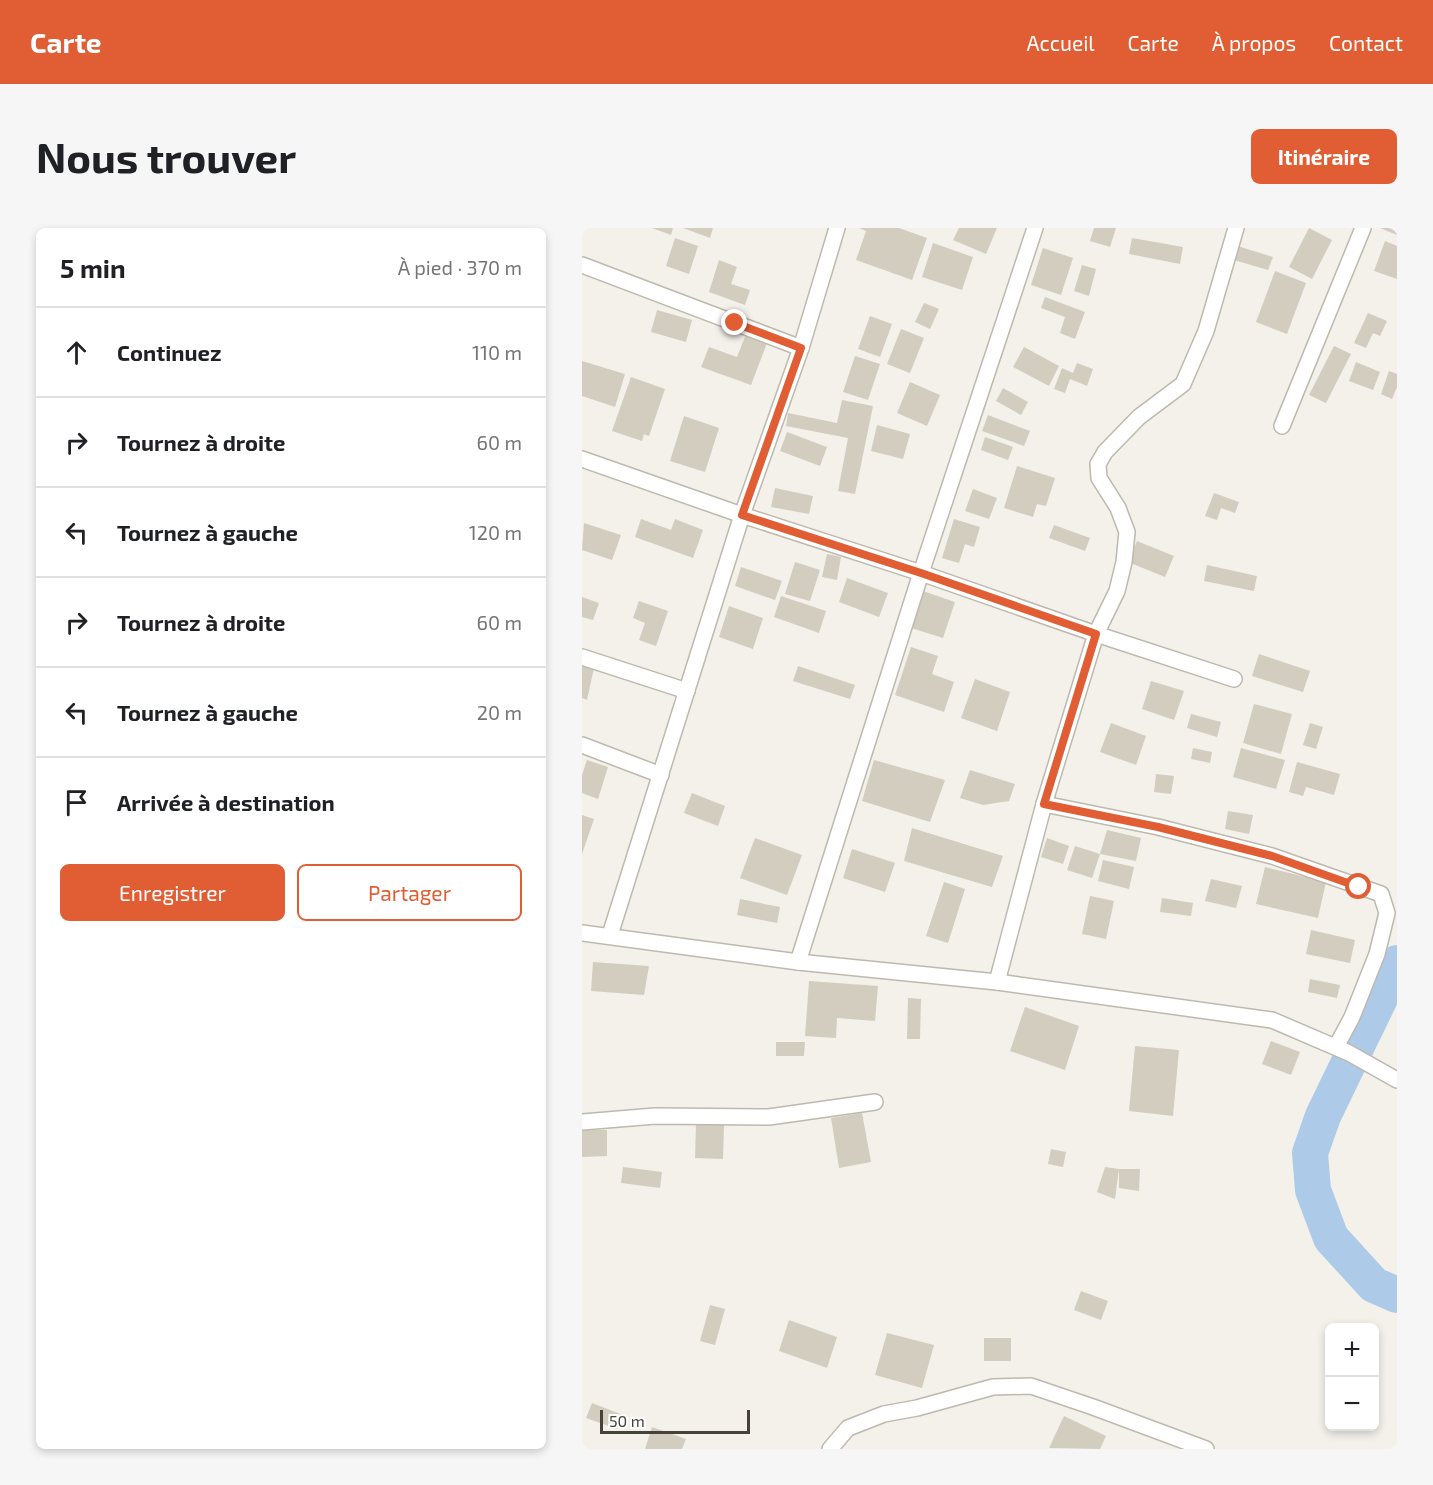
<!DOCTYPE html>
<html lang="fr">
<meta charset="utf-8">
<style>
body{margin:0;font-family:"Exo 2",sans-serif;background:#f6f6f6;color:#202124}
.controls{position:absolute;right:18px;bottom:18px;display:grid;overflow:hidden;border-radius:9px;box-shadow:0 3px 9px #0003}
.controls button{width:54px;height:54px;display:grid;place-items:center;padding:0;border:0;border-bottom:2px solid #e0e0e0;background:#fff;color:#202124;font:30px sans-serif}
.scale{position:absolute;left:18px;bottom:15px;width:150px;box-sizing:border-box;padding-left:6px;border:3px solid #464239;border-top:0;font-size:16px;line-height:21px;white-space:nowrap;color:#464239;-webkit-text-stroke:4px #fff;paint-order:stroke}
.stop{position:absolute;width:18px;height:18px;margin:-14px;border:4px solid #e15d33;border-radius:50%;background:#fff}
.stop.end{background:#e15d33;border-color:#fff;box-shadow:0 2px 6px #0008}
.list{margin:0;padding:0;list-style:none}
h2{display:flex;justify-content:space-between;align-items:center;height:78px;margin:0;padding:0 24px;font-size:26px}
h2 small{font-size:20px;font-weight:400;color:#757577}
.list li{display:grid;grid-template-columns:39px 1fr auto;gap:18px;align-items:center;box-sizing:border-box;height:90px;padding:0 24px;border-top:2px solid #e0e0e0}
.list b{display:block;font-size:22px;white-space:nowrap}
.list em{font-size:20px;font-style:normal;color:#757577}
.actions{display:flex;gap:12px;padding:18px 24px}
.actions a{flex:1;padding:14px 0;border:2px solid #e15d33;border-radius:9px;text-align:center;font-size:21px;color:#e15d33}
.actions .main{background:#e15d33;color:#fff}
.icon{flex:none;width:33px;height:33px;fill:none;stroke:currentColor;stroke-width:2;stroke-linecap:round;stroke-linejoin:round}
.map{position:relative;flex:none;width:815px;height:1221px;overflow:hidden;border-radius:9px}
header{display:flex;align-items:center;gap:36px;box-sizing:border-box;height:84px;padding:0 30px;background:#e15d33;color:#fff}
header strong{font-size:28px}
nav{display:flex;gap:33px;margin-inline-start:auto;font-size:21px}
.intro{display:flex;align-items:center;justify-content:space-between;box-sizing:border-box;height:144px;padding:0 36px}
h1{margin:0;font-size:42px}
.button{padding:15px 27px;border-radius:9px;background:#e15d33;color:#fff;font-size:21px;font-weight:700}
main{display:flex;gap:36px;padding:0 36px}
aside{flex:1;background:#fff;border-radius:9px;box-shadow:0 3px 9px #0003}
.map>svg:first-child{display:block}
.lines{fill:none;stroke-linecap:round;stroke-linejoin:round}
.river{stroke:#adcbe8;stroke-width:36}
.building{fill:#d3cdc0}
.minor-casing{stroke:#bdb9ad;stroke-width:18}
.minor{stroke:#fff;stroke-width:15}
.route{stroke:#e15d33;stroke-width:8}
</style>
<header>
<strong>Carte</strong>
<nav><a>Accueil</a><a>Carte</a><a>À propos</a><a>Contact</a></nav>
</header>
<div class="intro"><h1>Nous trouver</h1><a class="button">Itinéraire</a></div>
<main>
<aside>
<h2>5 min<small>À pied · 370 m</small></h2>
<ul class="list">
<li><svg class="icon" aria-label="ahead" viewBox="0 0 24 24"><path d="M12 20V5M6 11l6-6 6 6"/></svg><div><b>Continuez</b></div><em>110 m</em></li>
<li><svg class="icon" aria-label="right" viewBox="0 0 24 24"><path d="M7 20v-9h11M14 6l5 5-5 5"/></svg><div><b>Tournez à droite</b></div><em>60 m</em></li>
<li><svg class="icon" aria-label="left" viewBox="0 0 24 24"><path d="M17 20v-9H6M10 6l-5 5 5 5"/></svg><div><b>Tournez à gauche</b></div><em>120 m</em></li>
<li><svg class="icon" aria-label="right" viewBox="0 0 24 24"><path d="M7 20v-9h11M14 6l5 5-5 5"/></svg><div><b>Tournez à droite</b></div><em>60 m</em></li>
<li><svg class="icon" aria-label="left" viewBox="0 0 24 24"><path d="M17 20v-9H6M10 6l-5 5 5 5"/></svg><div><b>Tournez à gauche</b></div><em>20 m</em></li>
<li><svg class="icon" aria-label="arrive" viewBox="0 0 24 24"><path d="M6 21V4h12l-3 4 3 4H6"/></svg><div><b>Arrivée à destination</b></div></li>
</ul>
<div class="actions"><a class="main">Enregistrer</a><a>Partager</a></div>
</aside>
<div class="map">
<svg width="815" height="1221" viewBox="0 0 815 1221">
<rect width="100%" height="100%" fill="#f3f1ea"/>
<g class="lines">
<polyline class="river" points="815,735 741,888 728,925 731,962 749,1010 792,1057 815,1067"/>
</g>
<g class="building">
<polygon points="70,0 91,0 89,7"/>
<polygon points="101,0 131,0 128,10"/>
<polygon points="277,0 317,0 345,10 330,52 274,32 284,3"/>
<polygon points="377,0 415,0 404,26 371,12"/>
<polygon points="512,0 534,0 528,19 508,13"/>
<polygon points="727,0 750,12 730,51 707,39"/>
<polygon points="798,0 815,0 815,7"/>
<polygon points="93,10 116,18 107,46 84,38"/>
<polygon points="550,10 601,19 598,36 547,26"/>
<polygon points="803,13 815,18 815,51 792,43"/>
<polygon points="351,15 391,29 380,62 340,49"/>
<polygon points="649,16 691,29 686,42 645,30"/>
<polygon points="461,20 491,30 479,67 449,57"/>
<polygon points="137,32 155,39 149,56 168,62 163,77 127,64"/>
<polygon points="500,37 514,41 507,68 492,63"/>
<polygon points="693,43 724,55 705,106 674,94"/>
<polygon points="463,69 503,84 493,111 478,105 483,89 459,80"/>
<polygon points="342,75 357,81 348,101 333,94"/>
<polygon points="75,82 110,92 104,114 69,104"/>
<polygon points="786,85 805,93 798,108 791,105 784,120 772,115"/>
<polygon points="288,88 310,96 298,129 276,121"/>
<polygon points="319,101 342,110 328,145 305,136"/>
<polygon points="164,106 185,115 169,157 119,139 127,119 155,129"/>
<polygon points="752,118 769,126 744,175 727,167"/>
<polygon points="442,119 477,138 467,158 431,139"/>
<polygon points="273,128 298,136 286,172 261,164"/>
<polygon points="0,133 43,146 33,179 0,168"/>
<polygon points="774,134 798,144 791,162 767,153"/>
<polygon points="495,135 511,141 505,158 488,151 483,165 472,161 480,140 491,145"/>
<polygon points="807,143 815,146 815,159 810,171 799,166"/>
<polygon points="49,149 83,161 67,208 62,206 60,213 30,203"/>
<polygon points="328,154 358,167 345,198 315,185"/>
<polygon points="421,160 446,174 439,187 414,173"/>
<polygon points="260,172 291,178 273,266 256,263 266,210 204,198 206,185 255,195"/>
<polygon points="406,187 448,203 442,218 400,203"/>
<polygon points="102,188 137,200 123,244 88,233"/>
<polygon points="295,197 328,206 321,231 289,223"/>
<polygon points="205,204 245,219 238,238 198,223"/>
<polygon points="403,209 431,219 426,232 399,222"/>
<polygon points="435,238 473,250 464,278 455,276 451,289 422,280"/>
<polygon points="193,260 231,268 227,286 189,279"/>
<polygon points="391,261 415,270 407,291 383,283"/>
<polygon points="632,265 657,274 653,285 639,280 635,292 623,288"/>
<polygon points="59,291 89,302 93,291 121,302 111,330 53,309"/>
<polygon points="372,291 398,299 392,319 383,316 377,335 360,330"/>
<polygon points="2,295 39,307 30,332 0,322"/>
<polygon points="472,297 508,310 503,323 467,310"/>
<polygon points="555,313 592,328 583,349 546,334"/>
<polygon points="245,326 259,329 255,352 240,349"/>
<polygon points="213,334 238,342 228,373 203,366"/>
<polygon points="625,337 675,348 672,363 622,353"/>
<polygon points="159,339 200,353 193,372 153,358"/>
<polygon points="265,350 306,365 297,389 257,374"/>
<polygon points="338,362 373,374 361,410 326,399"/>
<polygon points="199,368 244,383 237,405 192,389"/>
<polygon points="0,369 17,375 11,392 0,389"/>
<polygon points="57,373 86,383 74,418 57,412 63,395 51,390"/>
<polygon points="147,378 181,390 171,421 137,409"/>
<polygon points="329,419 356,428 350,446 372,454 362,484 313,467"/>
<polygon points="677,426 728,443 721,464 670,448"/>
<polygon points="0,436 12,440 5,472 0,470"/>
<polygon points="216,438 273,457 268,471 211,453"/>
<polygon points="393,451 428,464 415,503 379,490"/>
<polygon points="569,453 602,463 592,492 560,481"/>
<polygon points="672,476 710,486 699,526 661,515"/>
<polygon points="609,486 639,494 635,509 605,500"/>
<polygon points="529,495 564,508 554,537 518,524"/>
<polygon points="728,495 741,499 734,521 721,517"/>
<polygon points="611,520 630,524 628,535 609,531"/>
<polygon points="659,520 703,532 694,561 651,549"/>
<polygon points="5,532 26,539 16,571 0,565 0,547"/>
<polygon points="292,532 363,552 348,594 280,573"/>
<polygon points="715,534 758,546 752,567 724,559 721,568 707,564"/>
<polygon points="388,542 433,556 427,573 401,577 378,570"/>
<polygon points="574,546 592,548 589,566 572,564"/>
<polygon points="110,565 143,578 136,598 102,585"/>
<polygon points="646,583 671,587 667,606 643,601"/>
<polygon points="0,587 12,591 0,626"/>
<polygon points="330,600 421,628 410,659 322,633"/>
<polygon points="525,602 559,610 554,633 518,626"/>
<polygon points="173,610 220,627 205,667 158,650"/>
<polygon points="465,610 487,618 481,636 459,629"/>
<polygon points="493,618 518,626 510,650 485,642"/>
<polygon points="270,621 313,635 303,664 261,650"/>
<polygon points="521,632 552,639 547,661 516,653"/>
<polygon points="683,639 744,654 736,690 674,676"/>
<polygon points="629,651 660,658 654,680 623,673"/>
<polygon points="362,654 383,661 366,715 344,708"/>
<polygon points="508,668 532,673 524,711 500,706"/>
<polygon points="580,670 611,675 609,688 578,684"/>
<polygon points="158,671 198,679 195,695 155,687"/>
<polygon points="729,702 773,712 768,735 724,726"/>
<polygon points="11,734 67,738 62,767 9,763"/>
<polygon points="728,751 758,757 755,770 726,764"/>
<polygon points="227,753 296,758 293,793 255,790 254,810 223,808"/>
<polygon points="326,770 339,771 338,811 325,811"/>
<polygon points="443,779 497,798 483,842 428,823"/>
<polygon points="689,813 718,824 709,847 680,836"/>
<polygon points="194,814 223,814 222,828 194,828"/>
<polygon points="553,818 597,822 591,888 547,883"/>
<polygon points="280,885 289,934 257,940 249,890"/>
<polygon points="114,895 142,896 141,931 113,930"/>
<polygon points="0,902 25,902 25,928 0,929"/>
<polygon points="469,921 484,924 481,939 466,936"/>
<polygon points="41,939 80,944 78,960 39,955"/>
<polygon points="523,939 537,941 533,971 515,964"/>
<polygon points="537,941 558,941 557,963 537,960"/>
<polygon points="499,1063 526,1073 519,1092 492,1082"/>
<polygon points="128,1077 143,1081 133,1117 118,1113"/>
<polygon points="207,1092 255,1109 245,1140 197,1123"/>
<polygon points="305,1105 352,1117 340,1160 293,1147"/>
<rect x="402" y="1110" width="27" height="23"/>
<polygon points="10,1175 41,1187 35,1201 4,1190"/>
<polygon points="482,1188 524,1208 518,1221 467,1220"/>
<polygon points="70,1199 104,1211 100,1221 63,1221"/>
</g>
<g class="lines">
<defs>
<g id="minor">
<polyline points="0,37 219,120"/>
<polyline points="700,198 781,0"/>
<polyline points="0,231 160,287 339,345 514,406 652,451"/>
<polyline points="0,429 105,463"/>
<polyline points="0,517 79,547"/>
<polyline points="462,576 576,599 690,628 799,666 805,685 795,726 770,789 754,819"/>
<polyline points="0,705 216,734 415,754 690,792 767,825 815,852"/>
<polyline points="28,707 160,287 219,120 255,0"/>
<polyline points="216,734 339,345 453,0"/>
<polyline points="415,754 462,576 514,406 535,363 542,334 545,304 536,280 517,250 516,236 523,224 557,189 601,156 624,103 654,0"/>
<polyline points="0,894 73,888 187,889 293,874"/>
<polyline points="248,1221 266,1200 302,1186 335,1180 411,1159 449,1158 511,1179 624,1221"/>
</g>
</defs>
<use href="#minor" class="minor-casing"/>
<use href="#minor" class="minor"/>
</g>
<g class="lines">
<polyline class="route" points="153,95 219,120 160,287 339,345 514,406 462,576 576,599 690,628 777,659"/>
</g>
</svg>
<div class="controls">
<button>+</button>
<button>−</button>
</div>
<div class="scale">50 m</div>
<div class="stop" style="left:777px;top:659px"></div>
<div class="stop end" style="left:153px;top:95px"></div>
</div>
</main>
